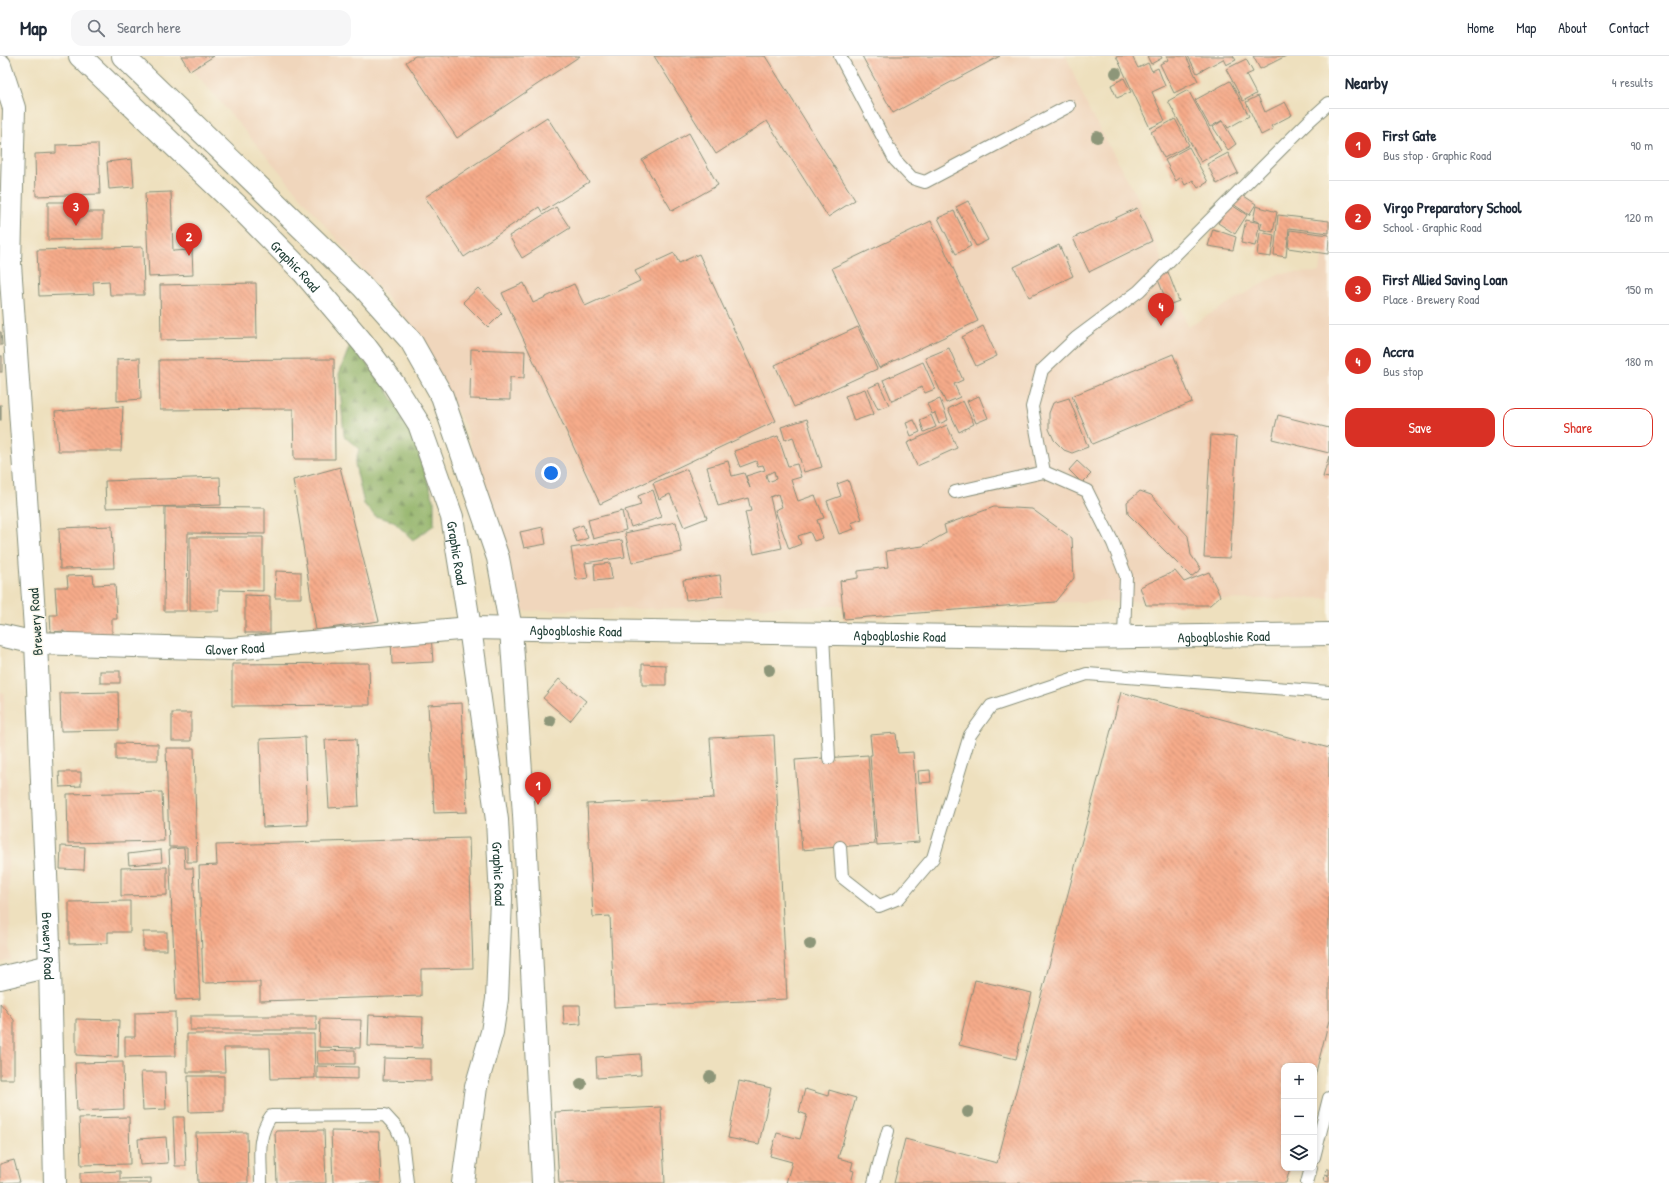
<!DOCTYPE html>
<meta charset="utf-8">
<style>
body{margin:0;font-family:"Patrick Hand",sans-serif;background:#f6f6f7;color:#1f2937}
.controls{position:absolute;right:12px;bottom:12px;display:grid;overflow:hidden;border-radius:8px;box-shadow:0 2px 6px #0003}
.controls button{width:36px;height:36px;display:grid;place-items:center;padding:0;border:0;border-bottom:1px solid #e0e1e3;background:#fff;color:#1f2937;font:20px sans-serif}
.you{position:absolute;left:551px;top:417px;width:14px;height:14px;margin:-10px;border:3px solid #fff;border-radius:50%;background:#1a73e8;box-shadow:0 0 0 6px #1a73e833}
.badge{display:grid;place-items:center;width:26px;height:26px;border-radius:50%;background:#d93025;color:#fff;font-size:13px;font-weight:700}
.pin{position:absolute;translate:-50% -33px;filter:drop-shadow(0 1px 2px #0008)}
.pin::after{content:'';position:absolute;top:21px;width:14px;height:12px;background:inherit;clip-path:polygon(0 0,100% 0,50% 100%)}
.list{margin:0;padding:0;list-style:none}
h2{display:flex;justify-content:space-between;align-items:center;height:52px;margin:0;padding:0 16px;font-size:17px}
h2 small{font-size:13px;font-weight:400;color:#747a83}
.list li{display:grid;grid-template-columns:26px 1fr auto;gap:12px;align-items:center;box-sizing:border-box;height:72px;padding:0 16px;border-top:1px solid #e0e1e3}
.list b{display:block;font-size:15px;white-space:nowrap}
.list p{margin:0;font-size:13px;white-space:nowrap;color:#747a83}
.list em{font-size:13px;font-style:normal;color:#747a83}
.actions{display:flex;gap:8px;padding:12px 16px}
.actions a{flex:1;padding:9px 0;border:1px solid #d93025;border-radius:12px;text-align:center;font-size:14px;color:#d93025}
.actions .main{background:#d93025;color:#fff}
.icon{flex:none;width:22px;height:22px;fill:none;stroke:currentColor;stroke-width:2;stroke-linecap:round;stroke-linejoin:round}
.map{position:relative;flex:none;width:1329px;height:1127px;overflow:hidden}
header{display:flex;align-items:center;gap:24px;box-sizing:border-box;height:56px;padding:0 20px;background:#fff;border-bottom:1px solid #e0e1e3}
header strong{font-size:19px}
nav{display:flex;gap:22px;margin-inline-start:auto;font-size:14px}
.search{width:280px;height:36px;background:#f6f6f7;display:flex;align-items:center;gap:10px;box-sizing:border-box;padding:0 14px;border-radius:12px;color:#747a83;font-size:15px}
main{display:flex}
aside{flex:1;background:#fff}
.map>svg:first-child{display:block}
.built{fill:#f0d6bc}
.forest{fill:url(#forest-firs);stroke:#57774c}
.building{fill:url(#building-back-hatch);fill-rule:evenodd}
.lines{fill:none;stroke-linecap:round;stroke-linejoin:round}
.lane-casing{stroke:#868e79;stroke-width:14}
.street-casing{stroke:#868e79;stroke-width:24}
.secondary-casing{stroke:#868e79;stroke-width:24}
.primary-casing{stroke:#868e79;stroke-width:24}
.lane{stroke:#fff;stroke-width:12}
.street{stroke:#fff;stroke-width:22}
.secondary{stroke:#fff;stroke-width:22}
.primary{stroke:#fff;stroke-width:22}
.tree{fill:#8d9679}
.labels{text-anchor:middle;dominant-baseline:central;stroke-width:3;stroke-linejoin:round;paint-order:stroke}
.street-label{font-size:14px;fill:#1f3d34;stroke:#fbf7ec}
</style>
<header>
<strong>Map</strong>
<div class="search"><svg class="icon" aria-label="search" viewBox="0 0 24 24"><circle cx="10" cy="10" r="6"/><path d="M15 15l6 6"/></svg>Search here</div>
<nav><a>Home</a><a>Map</a><a>About</a><a>Contact</a></nav>
</header>
<main>
<div class="map">
<svg width="1329" height="1127" viewBox="0 0 1329 1127">
<defs>
<pattern id="forest-firs" width="22" height="20" patternUnits="userSpaceOnUse"><rect width="22" height="20" fill="#8fb165"/><path d="M5 1l3.5 6h-7zM16 11l3.5 6h-7z" fill="#749154"/></pattern>
<pattern id="building-back-hatch" width="6" height="6" patternUnits="userSpaceOnUse"><rect width="6" height="6" fill="#f6ab8a"/><path d="M-1 5l2 2M0 0l6 6M5-1l2 2" fill="none" stroke="#c78c72"/></pattern>
</defs>
<rect width="100%" height="100%" fill="#fbf7ec"/>
<filter id="ink" filterUnits="userSpaceOnUse"><feTurbulence type="fractalNoise" baseFrequency=".025" numOctaves="2"/><feDisplacementMap in="SourceGraphic" scale="8" xChannelSelector="R" yChannelSelector="G"/><feConvolveMatrix kernelMatrix="1 2 1 2 8 2 1 2 1" color-interpolation-filters="sRGB"/></filter>
<filter id="wash" filterUnits="userSpaceOnUse"><feTurbulence type="fractalNoise" baseFrequency=".012" numOctaves="4" result="noise"/><feDisplacementMap in="SourceGraphic" scale="16" xChannelSelector="R" yChannelSelector="G"/><feGaussianBlur stdDeviation="0.9" result="paint"/><feColorMatrix in="noise" values="0 0 0 0 0 0 0 0 0 0 0 0 0 0 0 0 0 1.4 0 .05"/><feComposite in="paint" operator="in"/></filter>
<g filter="url(#wash)">
<rect width="100%" height="100%" fill="#eee0be"/>
<g class="built">
<polygon points="181,0 1066,0 1089,54 1138,142 1188,271 1280,217 1320,216 1329,155 1329,542 513,555 466,372 410,269"/>
<polygon points="0,636 4,637 11,904 0,907"/>
</g>
<polygon class="forest" points="350,289 382,325 411,374 434,445 434,469 413,484 393,465 375,460 364,448 355,408 359,393 344,380 339,318"/>
<g id="blocks">
<g class="building">
<polygon points="181,0 214,0 190,15"/>
<polygon points="415,0 580,0 457,82 406,6"/>
<polygon points="654,0 765,0 855,144 828,161 767,65 716,98"/>
<polygon points="862,0 1000,0 893,57"/>
<polygon points="1116,0 1132,0 1138,12 1148,7 1152,15 1158,12 1165,30 1152,36 1165,65 1150,72"/>
<polygon points="1147,0 1161,0 1162,2 1151,8"/>
<polygon points="1166,0 1186,0 1198,25 1174,37 1160,8 1168,4"/>
<polygon points="1188,0 1233,0 1236,4 1226,9 1223,3 1197,17"/>
<polygon points="1253,0 1286,0 1260,13"/>
<polygon points="1246,3 1253,16 1246,19 1256,38 1243,45 1226,13"/>
<polygon points="1124,22 1131,36 1117,42 1111,29"/>
<polygon points="1230,25 1249,60 1228,72 1223,64 1210,71 1195,44"/>
<polygon points="1188,34 1221,95 1201,106 1168,45"/>
<polygon points="1258,40 1265,56 1285,46 1292,59 1271,70 1273,73 1261,79 1246,46"/>
<polygon points="547,61 589,126 542,156 539,151 464,201 425,141"/>
<polygon points="1175,63 1189,89 1164,102 1151,76"/>
<polygon points="1222,65 1236,88 1228,94 1213,71"/>
<polygon points="689,77 718,129 672,155 642,104"/>
<polygon points="98,88 100,138 36,140 35,98 56,97 56,89"/>
<polygon points="1189,91 1208,126 1198,132 1193,124 1185,129 1181,121 1176,125 1165,104"/>
<polygon points="1228,97 1238,117 1217,128 1207,108"/>
<polygon points="132,103 134,131 109,133 107,106"/>
<polygon points="171,136 173,195 192,194 193,219 149,221 145,137"/>
<polygon points="1241,138 1256,148 1249,159 1233,148"/>
<polygon points="968,145 988,184 976,190 956,151"/>
<polygon points="48,146 80,146 80,156 103,156 103,183 48,184"/>
<polygon points="1230,148 1247,159 1235,178 1218,167"/>
<polygon points="1256,150 1277,156 1273,176 1260,173 1262,167 1253,164"/>
<polygon points="556,151 570,172 522,202 509,180"/>
<polygon points="1137,152 1152,185 1089,216 1073,182"/>
<polygon points="954,155 971,190 956,198 938,162"/>
<polygon points="1278,159 1329,165 1329,177 1289,172 1286,201 1274,199"/>
<polygon points="1246,164 1260,167 1255,190 1241,187"/>
<polygon points="931,165 978,265 879,312 832,212"/>
<polygon points="1213,173 1236,181 1233,194 1208,190"/>
<polygon points="1290,174 1329,179 1328,198 1288,192"/>
<polygon points="1260,176 1274,179 1271,201 1257,199"/>
<polygon points="1059,189 1073,220 1029,241 1014,211"/>
<polygon points="143,191 144,239 110,239 109,225 93,226 94,238 39,240 37,194"/>
<polygon points="674,197 679,207 699,198 776,365 600,448 502,237 524,227 533,247 574,228 585,250 640,225 635,215"/>
<polygon points="1168,216 1179,245 1168,249 1157,221"/>
<polygon points="256,227 257,282 161,284 160,229"/>
<polygon points="478,232 502,257 488,271 463,246"/>
<polygon points="983,270 997,300 976,310 962,281"/>
<polygon points="858,271 877,313 794,351 775,309"/>
<polygon points="0,276 1,276 2,289 0,289"/>
<polygon points="949,292 963,324 954,328 960,341 946,347 925,302"/>
<polygon points="471,293 525,295 524,322 510,321 510,344 470,343"/>
<polygon points="1173,298 1192,346 1092,388 1072,340"/>
<rect x="0" y="300" width="2" height="16"/>
<polygon points="140,302 141,343 117,345 117,303"/>
<polygon points="334,303 335,403 294,403 293,353 160,354 159,304"/>
<polygon points="923,306 935,333 925,337 922,331 892,345 883,324"/>
<polygon points="879,327 889,349 878,353 868,332"/>
<polygon points="865,333 874,358 854,365 845,340"/>
<polygon points="979,340 988,362 976,367 967,345"/>
<polygon points="1069,342 1088,391 1072,397 1064,394 1054,384 1049,373 1049,357 1053,347"/>
<polygon points="940,343 948,364 939,368 935,357 932,358 927,348"/>
<polygon points="963,345 974,368 959,376 948,353"/>
<rect x="0" y="349" width="1" height="15"/>
<polygon points="123,350 121,395 58,395 55,356"/>
<polygon points="931,359 936,371 924,376 920,364"/>
<polygon points="1278,359 1329,372 1329,397 1272,383"/>
<polygon points="807,363 822,411 804,416 793,381 785,384 781,371"/>
<polygon points="914,364 920,376 911,380 906,367"/>
<polygon points="947,369 957,392 917,410 907,387"/>
<polygon points="1211,379 1237,381 1230,502 1204,501"/>
<path d="M778,380L788,410L797,408L801,421L791,424L798,445L815,439L824,462L817,464L823,482L814,485L810,476L798,480L801,488L789,493L775,454L782,451L778,438L770,441L782,492L754,498L745,456L751,455L748,442L718,450L707,411L728,405L732,420L744,417L750,432L746,420L765,414L763,409L758,410L756,405L740,411L734,395ZM774,415L776,423L768,426L766,419Z"/>
<polygon points="1329,400 1329,422 1323,421"/>
<polygon points="1077,405 1091,418 1082,427 1069,414"/>
<polygon points="340,411 379,565 316,574 293,424"/>
<polygon points="687,413 707,462 684,471 670,438 659,443 653,427"/>
<polygon points="220,421 221,449 106,452 105,425"/>
<polygon points="848,424 862,463 851,467 854,473 839,478 827,445 841,440 837,428"/>
<polygon points="653,434 662,461 631,471 625,454 641,449 638,440"/>
<polygon points="1140,435 1151,439 1188,480 1191,499 1201,513 1191,521 1128,458 1127,446"/>
<polygon points="165,451 265,452 265,478 188,477 187,555 164,555"/>
<polygon points="994,451 1032,453 1072,482 1074,522 1055,546 844,563 840,525 858,522 858,515 888,511 886,495 923,490 946,477 944,469"/>
<polygon points="622,455 626,474 593,483 588,464"/>
<polygon points="676,466 682,496 632,507 625,477"/>
<polygon points="583,469 588,482 577,486 572,473"/>
<polygon points="112,470 114,512 60,513 59,472"/>
<polygon points="543,471 546,488 524,492 520,476"/>
<polygon points="190,481 263,481 263,535 219,534 219,555 190,555"/>
<polygon points="622,484 625,501 585,507 588,522 576,524 571,492"/>
<polygon points="610,507 612,523 595,525 594,509"/>
<polygon points="276,515 301,516 301,542 275,542"/>
<polygon points="1175,515 1184,526 1209,516 1220,540 1210,549 1146,549 1140,531"/>
<polygon points="93,519 94,529 115,528 117,563 112,563 112,581 64,583 64,575 51,576 50,559 57,559 55,531 68,531 67,520"/>
<polygon points="720,519 723,540 686,544 683,524"/>
<polygon points="245,539 270,540 270,577 245,577"/>
<polygon points="431,579 433,606 392,608 391,581"/>
<polygon points="369,607 370,649 232,650 232,608"/>
<polygon points="642,608 666,609 666,629 642,629"/>
<rect x="100" y="615" width="20" height="12"/>
<polygon points="559,623 586,645 570,665 543,642"/>
<polygon points="118,636 119,674 61,675 60,637"/>
<polygon points="1121,636 1329,692 1329,964 1315,1020 1314,1010 1284,1010 1284,1112 1290,1112 1286,1127 894,1127 905,1083 997,1107"/>
<polygon points="462,647 467,756 434,757 428,649"/>
<rect x="172" y="657" width="19" height="28"/>
<polygon points="896,677 898,697 913,696 919,786 877,789 870,699 872,699 870,679"/>
<polygon points="774,679 787,943 614,951 610,860 593,861 587,748 714,742 710,682"/>
<polygon points="305,681 308,769 263,771 260,683"/>
<polygon points="356,683 359,750 329,752 325,684"/>
<polygon points="116,687 158,688 158,704 116,704"/>
<polygon points="166,692 194,692 197,806 187,806 187,791 169,791"/>
<polygon points="868,699 875,788 802,794 795,704"/>
<polygon points="930,714 931,726 919,727 918,715"/>
<polygon points="59,716 81,716 81,730 60,731"/>
<polygon points="162,736 164,785 68,787 67,738"/>
<polygon points="469,782 473,912 421,913 421,940 260,945 260,926 203,927 199,810 217,809 216,789"/>
<polygon points="61,790 85,791 84,814 60,813"/>
<polygon points="184,792 185,812 193,812 200,943 176,944 169,793"/>
<polygon points="161,794 162,806 129,809 128,798"/>
<polygon points="167,811 167,839 121,840 121,812"/>
<polygon points="130,845 130,876 108,876 108,887 69,888 69,846"/>
<rect x="143" y="876" width="24" height="18"/>
<polygon points="975,924 1032,937 1016,1003 959,989"/>
<polygon points="0,947 14,964 14,1023 0,1023"/>
<polygon points="563,949 580,949 581,968 564,969"/>
<polygon points="175,956 176,1000 125,1001 125,981 135,981 135,957"/>
<polygon points="369,959 423,961 422,992 368,990"/>
<rect x="190" y="960" width="126" height="14"/>
<polygon points="76,963 119,964 118,1001 76,999"/>
<polygon points="320,963 361,964 360,992 319,991"/>
<polygon points="187,978 314,978 315,1022 271,1023 270,992 224,992 225,1016 187,1016"/>
<polygon points="355,994 355,1008 318,1008 317,995"/>
<polygon points="640,998 641,1019 597,1022 596,1001"/>
<polygon points="384,1002 431,1003 431,1025 383,1024"/>
<polygon points="123,1006 124,1053 77,1055 75,1007"/>
<polygon points="317,1010 358,1011 358,1023 317,1022"/>
<polygon points="141,1016 165,1016 166,1053 143,1054"/>
<polygon points="188,1020 224,1020 224,1055 189,1056"/>
<polygon points="739,1025 771,1032 759,1088 728,1082"/>
<polygon points="805,1033 828,1040 829,1034 856,1042 838,1102 853,1106 851,1114 854,1115 851,1127 786,1127 792,1106 770,1100 777,1077 800,1083 807,1059 799,1056"/>
<polygon points="661,1051 665,1127 559,1127 555,1056"/>
<polygon points="129,1061 130,1108 81,1109 79,1062"/>
<polygon points="173,1061 184,1061 186,1110 175,1110"/>
<polygon points="324,1074 326,1127 277,1127 275,1075"/>
<polygon points="331,1075 379,1076 381,1127 333,1127"/>
<polygon points="247,1076 248,1127 198,1127 196,1077"/>
<polygon points="166,1081 168,1107 140,1109 138,1083"/>
<polygon points="14,1104 20,1126 0,1127 0,1108"/>
<polygon points="1327,1113 1329,1113 1329,1119 1325,1118"/>
<polygon points="120,1115 120,1123 151,1122 151,1127 80,1127 80,1117"/>
<polygon points="1325,1119 1329,1120 1329,1126 1324,1125"/>
</g>
</g>
</g>
<g filter="url(#ink)">
<use href="#blocks" fill-opacity="0" stroke="#868e79" stroke-width="1"/>
<g class="lines">
<defs>
<g id="lane">
<polyline points="840,0 895,104 912,122 925,126 1069,50"/>
<polyline points="1044,416 1032,351 1042,314 1076,282 1139,235 1309,65 1329,47"/>
<polyline points="955,436 1044,416 1087,435 1113,487 1126,520 1124,582"/>
<polyline points="823,578 829,702"/>
<polyline points="840,791 842,821 879,850 899,842 933,802 970,679 991,650 1087,618 1329,636"/>
<polyline points="1314,1101 1329,1042"/>
<path d="M261,1127C261,1102 256,1081 271,1060L385,1059L396,1071L402,1084L407,1127"/>
<polyline points="874,1127 888,1075"/>
<polyline points="1307,1127 1311,1112"/>
</g>
<g id="street">
<path id="s1" d="M0,9L14,52L10,208L36,587L231,593L470,572L1077,582L1329,578"/>
<polyline points="0,922 50,910"/>
</g>
<g id="secondary">
<path id="s2" d="M0,579L36,587L50,910L55,1127"/>
</g>
<g id="primary">
<path id="s3" d="M80,0L246,158L303,216L363,287L393,327L419,368L452,461L470,572L497,764L501,843L497,943L492,976L476,1031L463,1127"/>
<polyline points="123,0 362,230 411,285 442,340 498,502 511,573 524,759 543,1127"/>
</g>
</defs>
<use href="#lane" class="lane-casing"/>
<use href="#street" class="street-casing"/>
<use href="#secondary" class="secondary-casing"/>
<use href="#primary" class="primary-casing"/>
<use href="#lane" class="lane"/>
<use href="#street" class="street"/>
<use href="#secondary" class="secondary"/>
<use href="#primary" class="primary"/>
</g>
<g class="tree">
<circle cx="1116" cy="17" r="6"/>
<circle cx="1097" cy="81" r="6"/>
<circle cx="769" cy="614" r="6"/>
<circle cx="550" cy="665" r="6"/>
<circle cx="810" cy="888" r="6"/>
<circle cx="710" cy="1021" r="6"/>
<circle cx="581" cy="1028" r="6"/>
<circle cx="968" cy="1056" r="6"/>
</g>
</g>
<g class="labels">
<g class="street-label">
<text stroke="none"><textPath href="#s3" startOffset="301">Graphic Road</textPath></text>
<text stroke="none"><textPath href="#s3" startOffset="637">Graphic Road</textPath></text>
<text transform="translate(35 566) rotate(-94)">Brewery Road</text>
<text stroke="none"><textPath href="#s1" startOffset="1122">Agbogbloshie Road</textPath></text>
<text stroke="none"><textPath href="#s1" startOffset="1446">Agbogbloshie Road</textPath></text>
<text stroke="none"><textPath href="#s1" startOffset="1770">Agbogbloshie Road</textPath></text>
<text stroke="none"><textPath href="#s1" startOffset="780">Glover Road</textPath></text>
<text stroke="none"><textPath href="#s3" startOffset="961">Graphic Road</textPath></text>
<text stroke="none"><textPath href="#s2" startOffset="340">Brewery Road</textPath></text>
</g>
</g>
</svg>
<div class="controls">
<button>+</button>
<button>−</button>
<button><svg class="icon" aria-label="layers" viewBox="0 0 24 24"><path d="M12 4l9 5-9 5-9-5zM3 14l9 5 9-5"/></svg></button>
</div>
<div class="you"></div>
<div class="pin badge" style="left:538px;top:749px">1</div>
<div class="pin badge" style="left:189px;top:200px">2</div>
<div class="pin badge" style="left:76px;top:170px">3</div>
<div class="pin badge" style="left:1161px;top:270px">4</div>
</div>
<aside>
<h2>Nearby<small>4 results</small></h2>
<ul class="list">
<li><span class="badge">1</span><div><b>First Gate</b><p>Bus stop · Graphic Road</p></div><em>90 m</em></li>
<li><span class="badge">2</span><div><b>Virgo Preparatory School</b><p>School · Graphic Road</p></div><em>120 m</em></li>
<li><span class="badge">3</span><div><b>First Allied Saving Loan</b><p>Place · Brewery Road</p></div><em>150 m</em></li>
<li><span class="badge">4</span><div><b>Accra</b><p>Bus stop</p></div><em>180 m</em></li>
</ul>
<div class="actions"><a class="main">Save</a><a>Share</a></div>
</aside>
</main>
